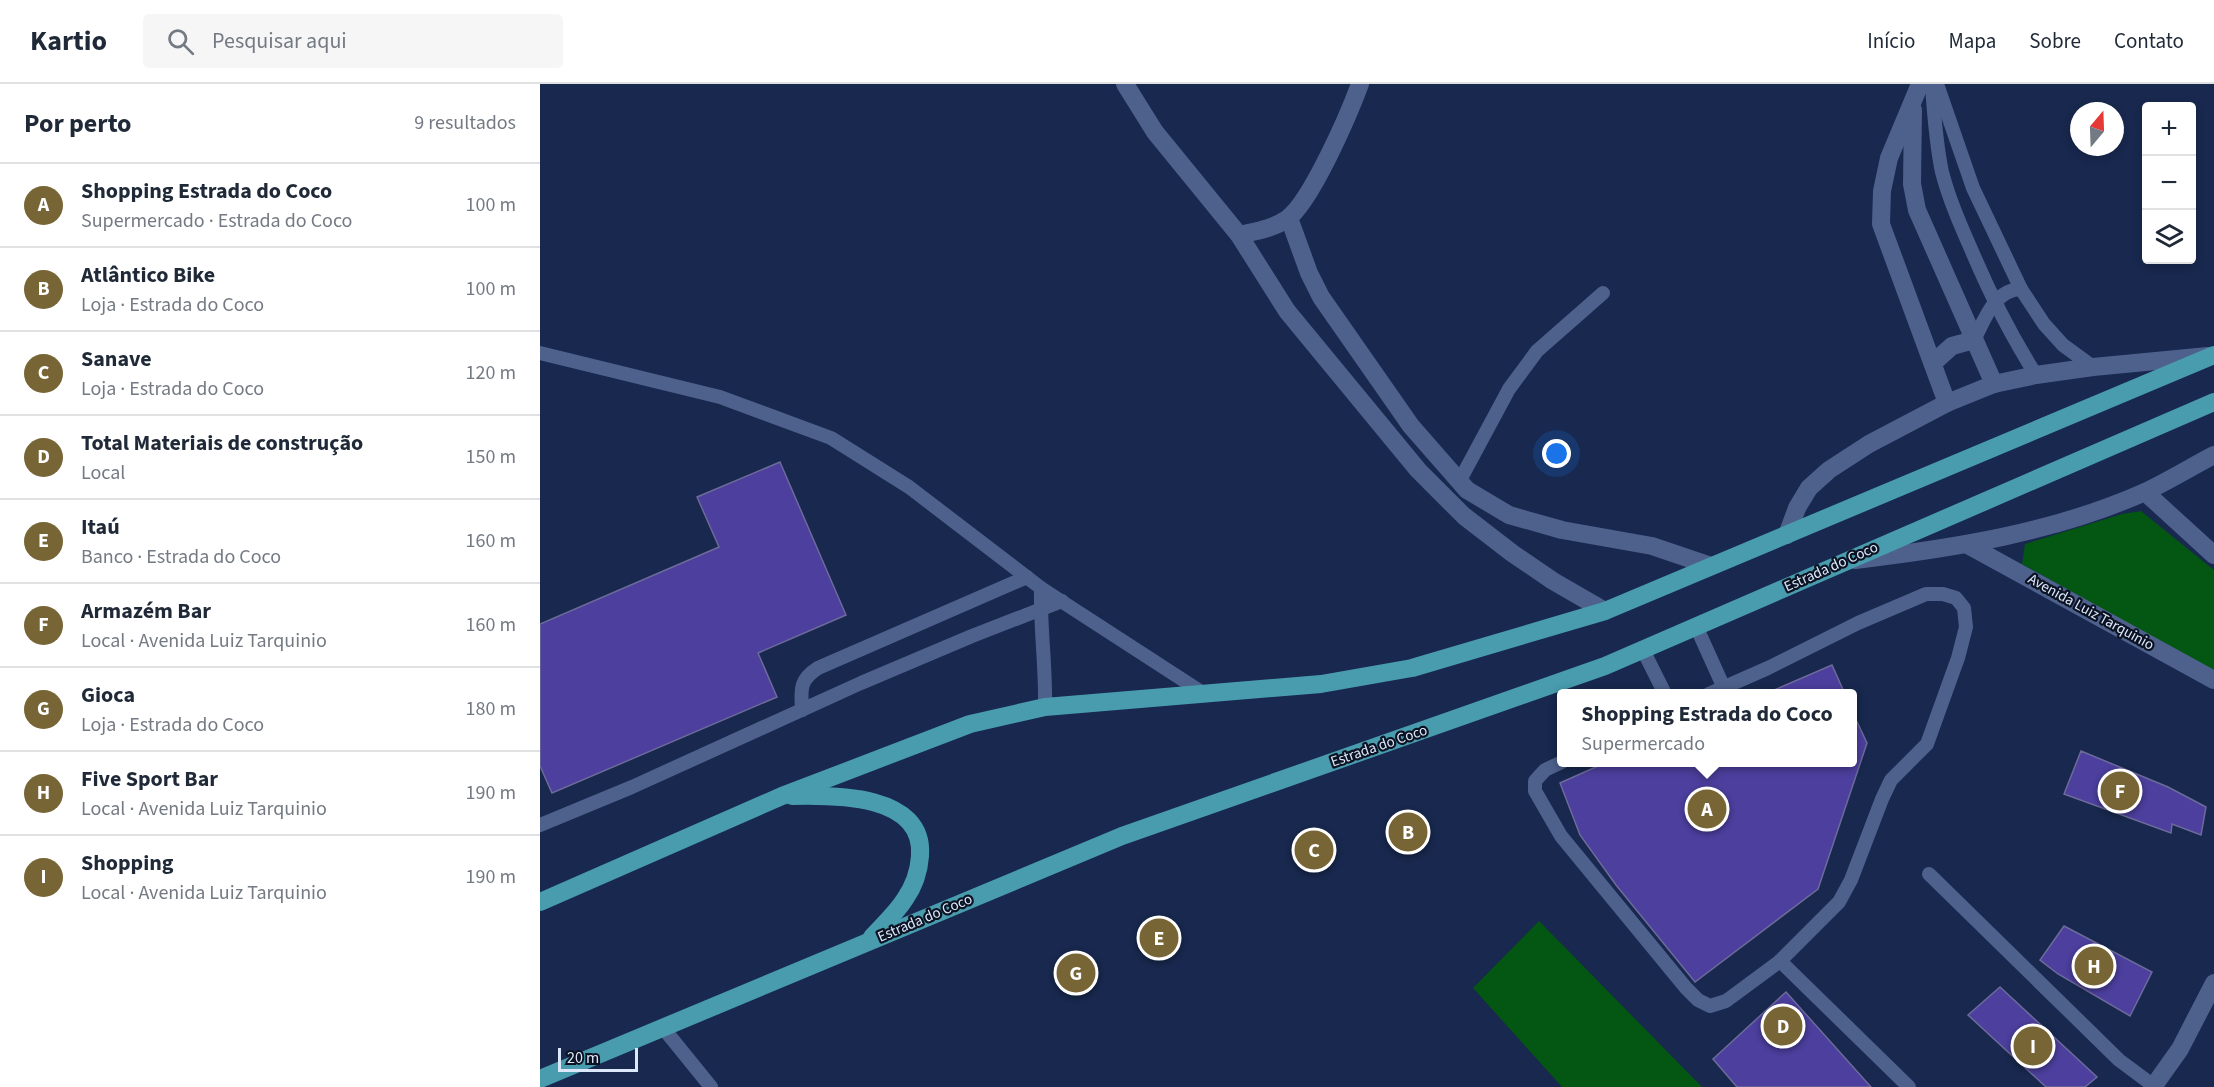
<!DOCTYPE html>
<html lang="pt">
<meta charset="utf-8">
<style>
body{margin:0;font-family:"Source Sans 3",sans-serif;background:#f6f6f7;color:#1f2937}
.controls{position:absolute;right:18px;top:18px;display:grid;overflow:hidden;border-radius:6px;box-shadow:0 3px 9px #0003}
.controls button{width:54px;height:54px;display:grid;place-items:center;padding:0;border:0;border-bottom:2px solid #e0e1e3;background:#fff;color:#1f2937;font:30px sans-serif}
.compass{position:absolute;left:1530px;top:18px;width:54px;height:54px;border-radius:50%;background:#fff;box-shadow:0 3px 9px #0003;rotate:19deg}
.scale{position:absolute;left:18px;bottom:15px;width:80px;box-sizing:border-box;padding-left:6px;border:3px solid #dde7fb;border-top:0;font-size:16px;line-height:21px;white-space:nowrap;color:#dde7fb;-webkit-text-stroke:4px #0b1323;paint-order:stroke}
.you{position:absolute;left:1017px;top:370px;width:21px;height:21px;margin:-15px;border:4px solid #fff;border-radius:50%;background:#1a73e8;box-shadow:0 0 0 9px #1a73e833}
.badge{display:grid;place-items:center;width:39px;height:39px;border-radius:50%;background:#776536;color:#fff;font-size:20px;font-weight:700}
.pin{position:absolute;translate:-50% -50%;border:3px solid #fff;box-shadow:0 2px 6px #0006}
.popup{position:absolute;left:1017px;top:605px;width:300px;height:78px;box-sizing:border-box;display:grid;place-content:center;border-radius:6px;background:#fff;filter:drop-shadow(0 2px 4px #0005);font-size:20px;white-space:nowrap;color:#747a83}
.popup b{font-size:22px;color:#1f2937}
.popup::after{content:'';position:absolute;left:50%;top:100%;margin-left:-12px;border:12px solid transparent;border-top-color:#fff}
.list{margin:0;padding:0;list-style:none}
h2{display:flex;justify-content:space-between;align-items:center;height:78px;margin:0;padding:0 24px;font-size:26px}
h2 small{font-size:20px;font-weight:400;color:#747a83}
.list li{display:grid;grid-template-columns:39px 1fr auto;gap:18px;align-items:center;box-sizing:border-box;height:84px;padding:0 24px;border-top:2px solid #e0e1e3}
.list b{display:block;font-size:22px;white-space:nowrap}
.list p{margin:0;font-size:20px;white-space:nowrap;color:#747a83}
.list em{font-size:20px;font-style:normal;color:#747a83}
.icon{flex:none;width:33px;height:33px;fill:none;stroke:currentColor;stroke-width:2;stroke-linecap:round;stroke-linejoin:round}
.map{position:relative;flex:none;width:1674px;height:1003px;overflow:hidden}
header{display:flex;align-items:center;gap:36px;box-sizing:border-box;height:84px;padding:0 30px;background:#fff;border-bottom:2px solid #e0e1e3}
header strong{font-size:28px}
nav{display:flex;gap:33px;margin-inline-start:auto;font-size:21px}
.search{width:420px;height:54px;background:#f6f6f7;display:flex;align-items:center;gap:15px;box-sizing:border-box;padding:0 21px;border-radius:6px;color:#747a83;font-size:22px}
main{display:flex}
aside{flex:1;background:#fff}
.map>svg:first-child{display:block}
.green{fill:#045613}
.building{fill:#4c3f9e;stroke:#6c6b9a;stroke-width:1.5}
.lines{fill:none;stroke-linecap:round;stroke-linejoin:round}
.service{stroke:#4d618c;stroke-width:14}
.minor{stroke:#4d618c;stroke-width:18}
.tertiary{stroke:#4d618c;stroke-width:18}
.trunk{stroke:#489cae;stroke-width:18}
.labels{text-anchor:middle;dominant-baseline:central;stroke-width:4.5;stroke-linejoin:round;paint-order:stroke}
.street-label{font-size:15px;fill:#dde7fb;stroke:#0b1323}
</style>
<header>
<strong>Kartio</strong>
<div class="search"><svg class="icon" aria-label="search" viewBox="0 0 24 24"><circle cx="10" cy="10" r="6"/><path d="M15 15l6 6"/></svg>Pesquisar aqui</div>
<nav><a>Início</a><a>Mapa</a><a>Sobre</a><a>Contato</a></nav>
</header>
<main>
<aside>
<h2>Por perto<small>9 resultados</small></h2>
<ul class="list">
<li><span class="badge">A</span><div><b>Shopping Estrada do Coco</b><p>Supermercado · Estrada do Coco</p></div><em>100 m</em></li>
<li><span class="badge">B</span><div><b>Atlântico Bike</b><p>Loja · Estrada do Coco</p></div><em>100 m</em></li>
<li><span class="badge">C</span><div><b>Sanave</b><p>Loja · Estrada do Coco</p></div><em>120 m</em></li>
<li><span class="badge">D</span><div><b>Total Materiais de construção</b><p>Local</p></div><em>150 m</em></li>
<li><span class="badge">E</span><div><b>Itaú</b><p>Banco · Estrada do Coco</p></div><em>160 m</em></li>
<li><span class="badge">F</span><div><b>Armazém Bar</b><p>Local · Avenida Luiz Tarquinio</p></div><em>160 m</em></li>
<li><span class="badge">G</span><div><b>Gioca</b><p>Loja · Estrada do Coco</p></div><em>180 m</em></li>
<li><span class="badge">H</span><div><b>Five Sport Bar</b><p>Local · Avenida Luiz Tarquinio</p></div><em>190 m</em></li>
<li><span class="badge">I</span><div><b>Shopping</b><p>Local · Avenida Luiz Tarquinio</p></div><em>190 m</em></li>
</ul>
</aside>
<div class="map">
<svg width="1674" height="1003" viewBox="0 0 1674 1003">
<rect width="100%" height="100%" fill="#18284e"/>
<g class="green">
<polygon points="1601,427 1674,486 1674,587 1482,480 1485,460 1582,430"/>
<polygon points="999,837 1162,1003 1022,1003 933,904"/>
</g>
<g class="building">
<polygon points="240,378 306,531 218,569 237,613 12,709 0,682 0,540 179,463 157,413"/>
<polygon points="1292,581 1305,610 1225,610"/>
<polygon points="1312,627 1327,659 1278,805 1155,898 1076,801 1040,751 1020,699 1067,678 1312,678"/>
<polygon points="1541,667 1628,703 1666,723 1661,751 1632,740 1631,749 1524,710"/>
<polygon points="1524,842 1612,888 1590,932 1518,890 1500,876"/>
<polygon points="1460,903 1557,993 1545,1003 1506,1003 1428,931"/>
<polygon points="1246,908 1331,1003 1197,1003 1173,975"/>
</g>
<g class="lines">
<g class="service">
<polyline points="1397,0 1433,104 1481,205 1504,240 1523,261 1553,283"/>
<path d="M1392,2C1394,31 1396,60 1402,88C1409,115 1420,140 1431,165C1450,210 1470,250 1496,291"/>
<path d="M1434,256C1445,235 1454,206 1481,205"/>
<polyline points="0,269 180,313 291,354 369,403 501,504 663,609"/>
<polyline points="919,398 969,305 997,267 1063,209"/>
<path d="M501,504C500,544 506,583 505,623"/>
<polyline points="1156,542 1184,604"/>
<polyline points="1103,566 1125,610"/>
<path d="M262,626C261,606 259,596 278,584L487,493"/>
<polyline points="1022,678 1005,686 995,697 995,707 1021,752 1146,904 1158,916 1170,922 1186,917 1240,877 1299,818 1311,796 1342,715 1351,696 1387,660 1418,574 1426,543 1424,524 1416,514 1403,510 1386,510 1318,539 1228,584 1169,610"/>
<polyline points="0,741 92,703 321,599 432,552 522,517"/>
<polyline points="1389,790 1579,976 1614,1002"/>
<polyline points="1240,877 1369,1003"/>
<polyline points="124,945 171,1003"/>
</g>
<g class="minor">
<polyline points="585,0 615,48 699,151 747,227 878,386 924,432 972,469 1013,497 1065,527"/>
<polyline points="1380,0 1349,74 1342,107 1341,140 1407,319"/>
<polyline points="1373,26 1372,100 1377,126 1454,300"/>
<polyline points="749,134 769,189 781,213 871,342 927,406 969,431 1022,446 1112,462 1171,482"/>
<path d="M699,151C716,147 732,145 747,135C771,118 809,30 820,0"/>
<polyline points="1393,279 1412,262 1434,256"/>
<polyline points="1247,451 1257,424 1269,404 1289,386 1329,360 1407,319 1454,300 1496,291 1553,283 1668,272"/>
</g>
<g class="tertiary">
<polyline points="1605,408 1674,471"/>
<polyline points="1428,461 1674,596"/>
<path d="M1315,476C1414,464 1513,449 1605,408C1628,397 1651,383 1674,371"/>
<polyline points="1613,1003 1640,965 1674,899"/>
</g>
<g class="trunk">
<path d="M252,712C295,711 385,710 380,772C379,787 374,802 365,815C356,829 343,841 332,853"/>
<polyline points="0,818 242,712 430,640 505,623 781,600 872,584 1065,527 1674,271"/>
<polyline points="0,995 582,752 1065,582 1674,318"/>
</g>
</g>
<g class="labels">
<g class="street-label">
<text transform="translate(1291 483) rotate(-24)">Estrada do Coco</text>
<text transform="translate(1551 528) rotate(29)">Avenida Luiz Tarquinio</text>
<text transform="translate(839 662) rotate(-19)">Estrada do Coco</text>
<text transform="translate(385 834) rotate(-23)">Estrada do Coco</text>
</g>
</g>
</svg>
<div class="controls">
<button>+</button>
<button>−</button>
<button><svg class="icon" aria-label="layers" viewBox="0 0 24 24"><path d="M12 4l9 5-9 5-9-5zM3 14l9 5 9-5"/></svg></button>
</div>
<svg class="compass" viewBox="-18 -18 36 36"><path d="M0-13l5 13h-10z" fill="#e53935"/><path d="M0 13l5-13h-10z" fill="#747a83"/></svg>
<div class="scale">20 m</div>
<div class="you"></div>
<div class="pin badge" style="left:1167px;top:725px">A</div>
<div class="popup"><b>Shopping Estrada do Coco</b>Supermercado</div>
<div class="pin badge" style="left:868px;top:748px">B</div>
<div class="pin badge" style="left:774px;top:766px">C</div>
<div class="pin badge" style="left:1243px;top:942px">D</div>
<div class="pin badge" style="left:619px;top:854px">E</div>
<div class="pin badge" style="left:1580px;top:707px">F</div>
<div class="pin badge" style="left:536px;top:889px">G</div>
<div class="pin badge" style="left:1554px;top:882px">H</div>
<div class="pin badge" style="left:1493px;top:962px">I</div>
</div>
</main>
